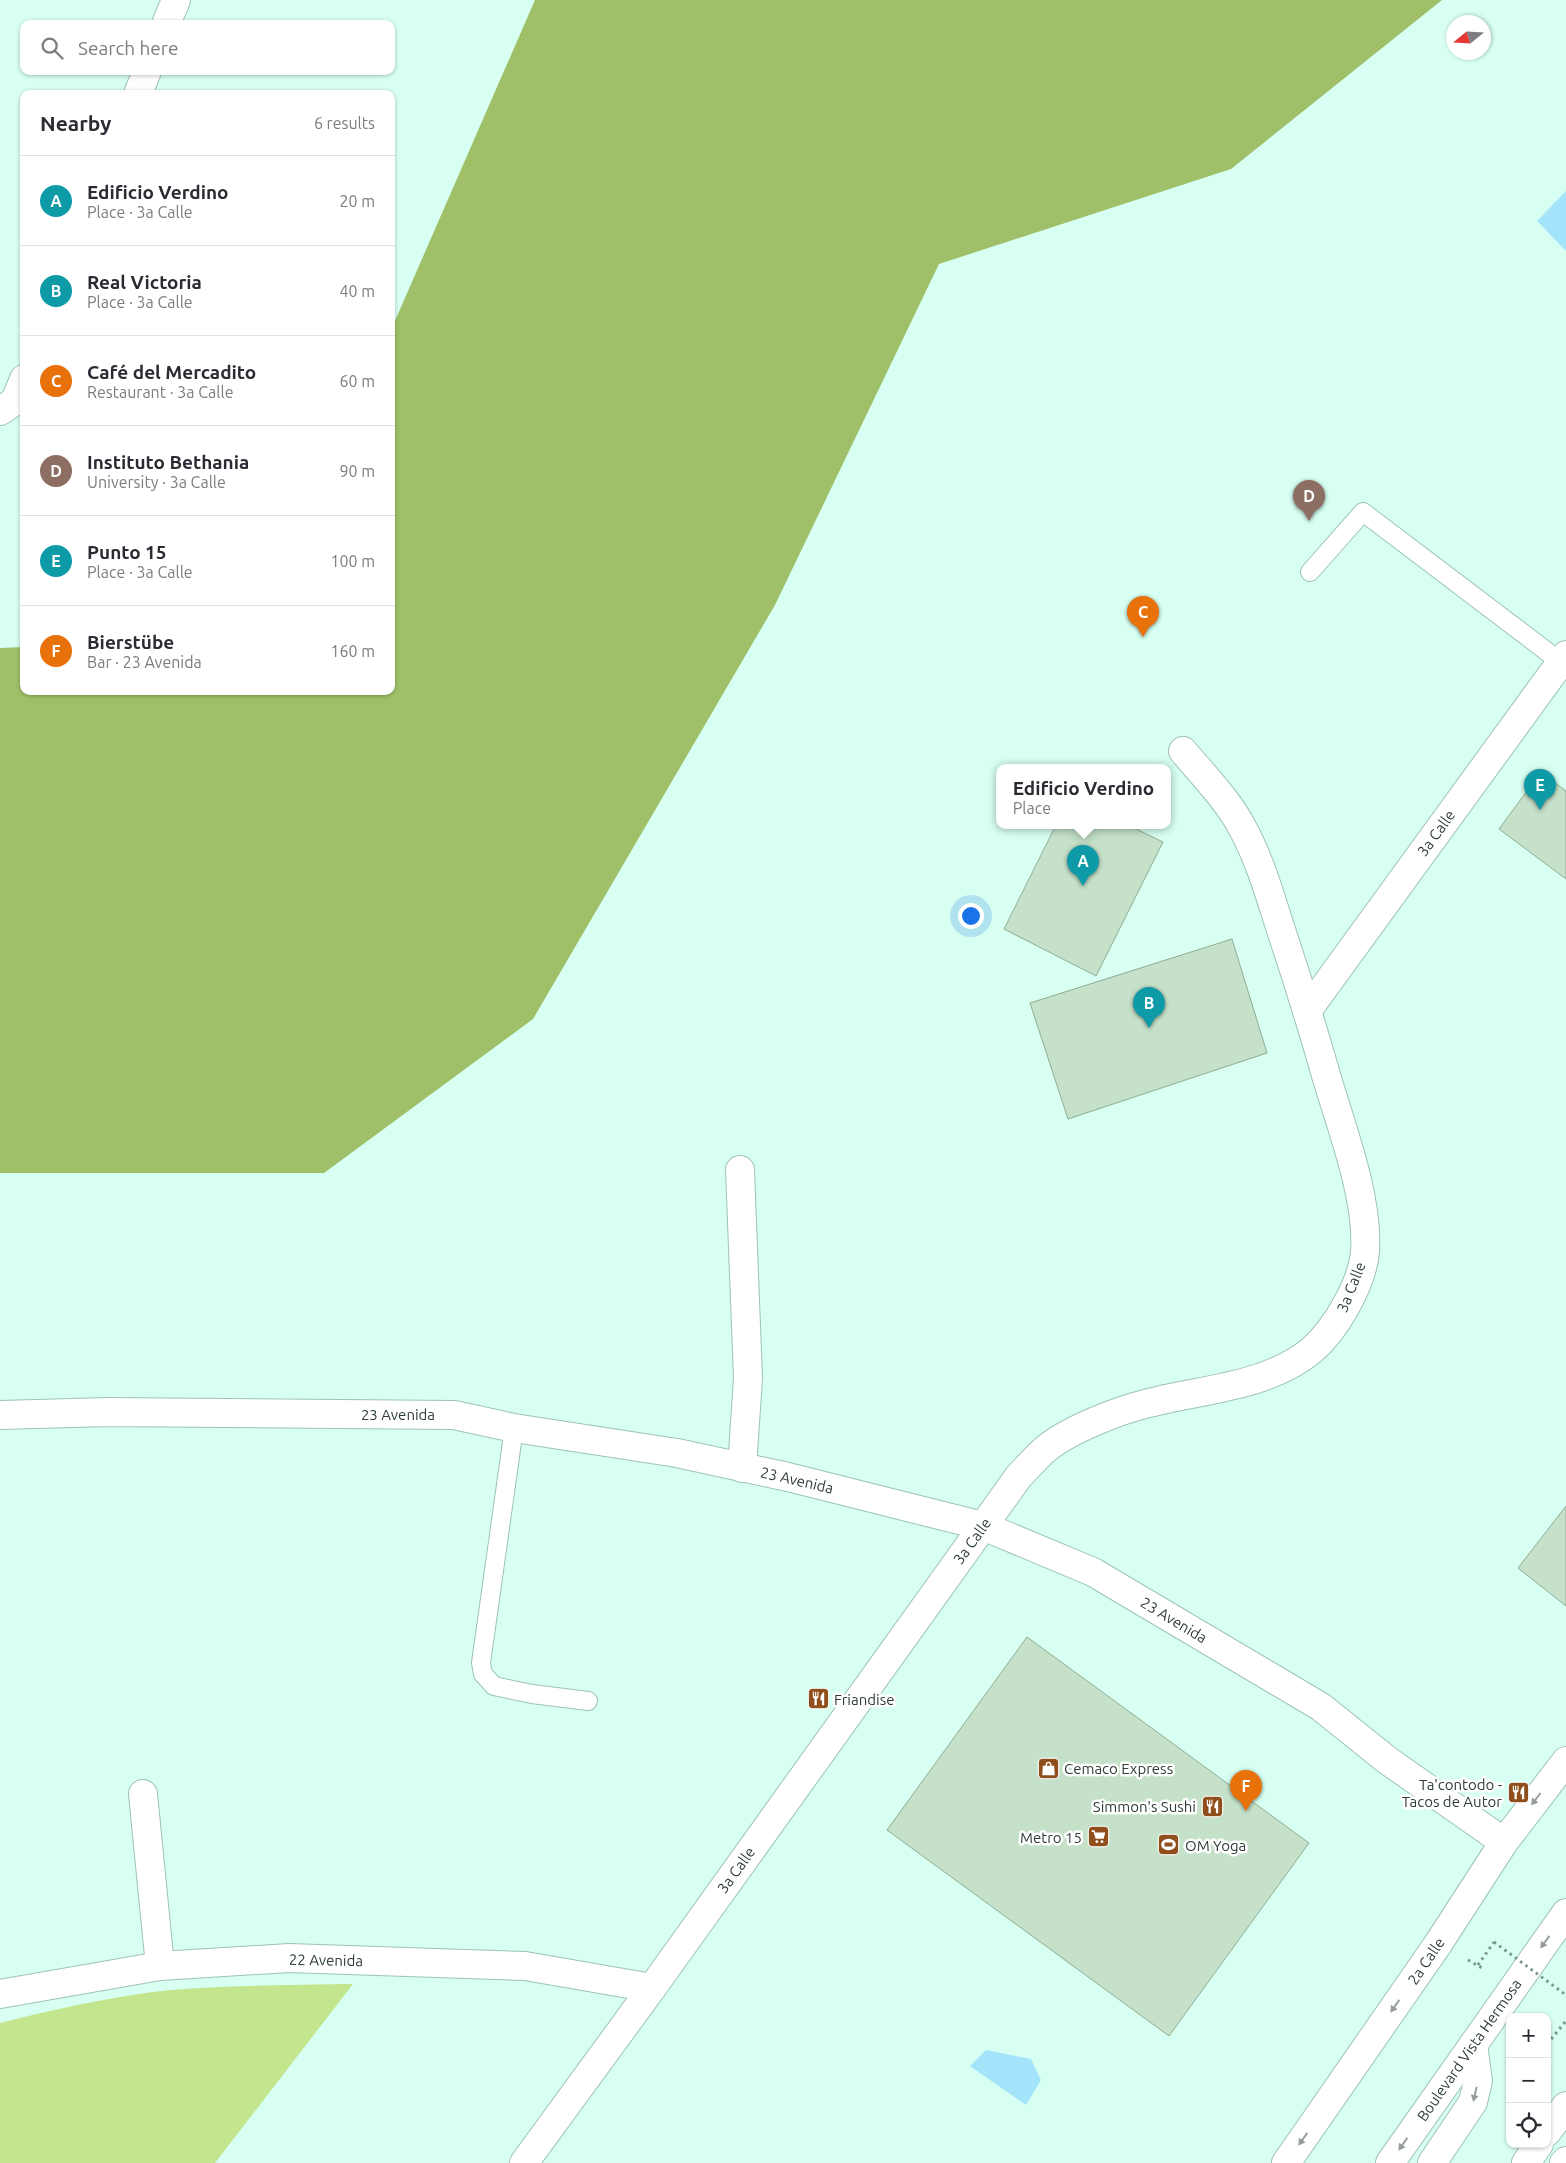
<!DOCTYPE html>
<meta charset="utf-8">
<style>
body{margin:0;font-family:Ubuntu,sans-serif;background:#f7f7f7;color:#2b2b33}
.controls{position:absolute;right:15px;bottom:15px;display:grid;overflow:hidden;border-radius:10px;box-shadow:0 1px 4px #0004}
.controls button{width:45px;height:45px;display:grid;place-items:center;padding:0;border:0;border-bottom:1px solid #e1e1e2;background:#fff;color:#2b2b33;font:25px sans-serif}
.compass{position:absolute;left:1446px;top:15px;width:45px;height:45px;border-radius:50%;background:#fff;box-shadow:0 1px 4px #0004;rotate:252deg}
.you{position:absolute;left:970px;top:915px;width:18px;height:18px;margin:-12px;border:4px solid #fff;border-radius:50%;background:#1a73e8;box-shadow:0 0 0 8px #1a73e833}
.badge{display:grid;place-items:center;width:32px;height:32px;border-radius:50%;background:#8f4e1b;color:#fff;font-size:16px;font-weight:700}
.pin{position:absolute;translate:-50% -41px;filter:drop-shadow(0 1px 2px #0008)}
.pin::after{content:'';position:absolute;top:26px;width:18px;height:15px;background:inherit;clip-path:polygon(0 0,100% 0,50% 100%)}
.popup{position:absolute;left:996px;top:764px;width:175px;height:65px;box-sizing:border-box;display:grid;place-content:center;border-radius:10px;background:#fff;filter:drop-shadow(0 1px 4px #0005);font-size:16px;white-space:nowrap;color:#7c7c81}
.popup b{font-size:19px;color:#2b2b33}
.popup::after{content:'';position:absolute;left:50%;top:100%;margin-left:-10px;border:10px solid transparent;border-top-color:#fff}
.list{margin:0;padding:0;list-style:none}
h2{display:flex;justify-content:space-between;align-items:center;height:65px;margin:0;padding:0 20px;font-size:21px}
h2 small{font-size:16px;font-weight:400;color:#7c7c81}
.list li{display:grid;grid-template-columns:32px 1fr auto;gap:15px;align-items:center;box-sizing:border-box;height:90px;padding:0 20px;border-top:1px solid #e1e1e2}
.list b{display:block;font-size:19px;white-space:nowrap}
.list p{margin:0;font-size:16px;white-space:nowrap;color:#7c7c81}
.list em{font-size:16px;font-style:normal;color:#7c7c81}
.icon{flex:none;width:28px;height:28px;fill:none;stroke:currentColor;stroke-width:2;stroke-linecap:round;stroke-linejoin:round}
.map{position:relative;flex:none;width:1566px;height:2163px;overflow:hidden}
.search{position:absolute;background:#fff;box-shadow:0 1px 4px #0004;left:20px;top:20px;width:375px;height:55px;display:flex;align-items:center;gap:12px;box-sizing:border-box;padding:0 18px;border-radius:10px;color:#7c7c81;font-size:19px}
.panel{position:absolute;background:#fff;box-shadow:0 1px 4px #0004;left:20px;top:90px;width:375px;height:605px;border-radius:10px}
.map>svg:first-child{display:block}
.green{fill:#c3e58d}
.forest{fill:#9fc068}
.water{fill:#a3e4fb}
.building{fill:#c5e1c9;stroke:#91ac95}
.lines{fill:none;stroke-linecap:round;stroke-linejoin:round}
.service-casing{stroke:#9dc3b7;stroke-width:20}
.minor-casing{stroke:#9dc3b7;stroke-width:30}
.tertiary-casing{stroke:#9dc3b7;stroke-width:30}
.primary-casing{stroke:#9dc3b7;stroke-width:30}
.path{stroke:#7b968d;stroke-width:3;stroke-dasharray:2.5 4;stroke-linecap:butt}
.service{stroke:#fff;stroke-width:18}
.minor{stroke:#fff;stroke-width:28}
.tertiary{stroke:#fff;stroke-width:28}
.primary{stroke:#fff;stroke-width:28}
.path-bridge{stroke:#7b968d;stroke-width:3;stroke-dasharray:2.5 4;stroke-linecap:butt}
.oneway{fill:#969e9c}
.labels{text-anchor:middle;dominant-baseline:central;stroke-width:5;stroke-linejoin:round;paint-order:stroke}
.street-label{font-size:15px;fill:#2e3d38;stroke:#fff}
.poi-label{font-size:15px;fill:#2e3d38;stroke:#fff;text-anchor:start}
</style>
<div class="map">
<svg width="1566" height="2163" viewBox="0 0 1566 2163">
<rect width="100%" height="100%" fill="#d7fff2"/>
<path class="green" d="M353,1984L215,2163H0V2023C56,2009 113,1996 171,1990C232,1985 293,1985 353,1984Z"/>
<polygon class="forest" points="535,0 1442,0 1231,169 939,264 775,605 533,1019 324,1173 0,1173 0,648 24,647 24,691 391,691 391,330"/>
<g class="water">
<polygon points="1566,191 1566,251 1537,221"/>
<polygon points="986,2050 1031,2059 1041,2080 1026,2105 970,2066"/>
</g>
<g class="building">
<polygon points="1541,772 1566,791 1566,879 1499,829"/>
<polygon points="1056,825 1128,825 1163,842 1096,976 1004,929"/>
<polygon points="1232,939 1267,1053 1068,1119 1030,1003"/>
<polygon points="1566,1506 1566,1606 1518,1568"/>
<polygon points="1027,1637 1309,1843 1169,2036 887,1830"/>
</g>
<g class="lines">
<defs>
<g id="service">
<polyline points="1310,572 1363,512 1566,666"/>
<polyline points="514,1428 481,1663 483,1674 494,1686 532,1694 588,1701"/>
</g>
<g id="minor">
<polyline points="166,24 176,0"/>
<polyline points="138,94 147,71"/>
<polyline points="0,411 15,401 24,379"/>
<polyline points="1307,1011 1566,655"/>
<polyline points="740,1170 748,1378 742,1468"/>
<polyline points="0,1415 108,1412 454,1415 514,1428 677,1453 788,1477 983,1526 1093,1572 1321,1707 1387,1760 1504,1842"/>
<polyline points="143,1794 160,1966"/>
<polyline points="0,1994 160,1966 289,1958 525,1966 652,1988"/>
<path d="M524,2163L652,1988L1019,1476C1028,1467 1037,1456 1047,1448C1069,1430 1117,1411 1145,1404C1200,1389 1266,1388 1312,1350C1336,1329 1362,1284 1365,1252C1369,1198 1341,1127 1326,1075C1312,1026 1297,978 1281,930C1270,896 1260,860 1243,829C1228,800 1203,775 1183,751"/>
</g>
<polyline id="tertiary" points="1286,2163 1438,1944 1504,1842 1566,1761"/>
<g id="primary">
<polyline points="1547,2132 1566,2106"/>
<polyline points="1390,2163 1566,1913"/>
<polyline points="1432,2163 1473,2102 1478,2081 1473,2045"/>
<polyline points="1526,2163 1539,2144"/>
<polyline points="1564,2163 1566,2161"/>
</g>
</defs>
<use href="#service" class="service-casing"/>
<use href="#minor" class="minor-casing"/>
<use href="#tertiary" class="tertiary-casing"/>
<use href="#primary" class="primary-casing"/>
<g class="path">
<polyline points="1468,1960 1484,1969"/>
<polyline points="1478,1965 1494,1942"/>
<polyline points="1547,2044 1566,2021"/>
</g>
<use href="#service" class="service"/>
<use href="#minor" class="minor"/>
<use href="#tertiary" class="tertiary"/>
<use href="#primary" class="primary"/>
<polyline class="path-bridge" points="1494,1942 1566,1995"/>
</g>
<defs><path id="oneway-solid" d="M-6-.8H1V-3.2L6.5 0L1 3.2V.8H-6Z" transform="scale(1.25)"/></defs>
<g class="oneway">
<use href="#oneway-solid" transform="translate(1536 1799) rotate(127)"/>
<use href="#oneway-solid" transform="translate(1545 1942) rotate(126)"/>
<use href="#oneway-solid" transform="translate(1395 2006) rotate(125)"/>
<use href="#oneway-solid" transform="translate(1475 2094) rotate(103)"/>
<use href="#oneway-solid" transform="translate(1303 2139) rotate(125)"/>
<use href="#oneway-solid" transform="translate(1403 2144) rotate(125)"/>
</g>
<defs>
<symbol id="restaurant-square" viewBox="-11 -11 22 22"><rect x="-9" y="-9" width="18" height="18" rx="4" fill="#8f4e1b" stroke="#fff"/><path d="M-5-6h1v4h1v-4h1v4h1v-4h1v5L-1.5 .5V6h-2V.5L-5-1ZM5-6V6H3V1.5H1.5Q1.5-4 5-6Z" fill="#fff"/></symbol>
<symbol id="shop-square" viewBox="-11 -11 22 22"><rect x="-9" y="-9" width="18" height="18" rx="4" fill="#8f4e1b" stroke="#fff"/><path d="M-5-2.5h2.3a2.7 3.5 0 0 1 5.4 0H5L5.5 6h-11ZM-1.5-2.5h3a1.5 2.3 0 0 0-3 0Z" fill="#fff"/></symbol>
<symbol id="supermarket-square" viewBox="-11 -11 22 22"><rect x="-9" y="-9" width="18" height="18" rx="4" fill="#8f4e1b" stroke="#fff"/><path d="M-6-5.5h2.5l.6 2H6L4.5 2H-2.5L-4.4-4H-6ZM-1.5 3.2a1.3 1.3 0 1 0 .1 0ZM3 3.2a1.3 1.3 0 1 0 .1 0Z" fill="#fff"/></symbol>
<symbol id="stadium-square" viewBox="-11 -11 22 22"><rect x="-9" y="-9" width="18" height="18" rx="4" fill="#8f4e1b" stroke="#fff"/><path d="M0-5a6.5 5 0 1 0 0 10a6.5 5 0 1 0 0-10ZM-3.5-1.8h7v3.6h-7Z" fill="#fff"/></symbol>
</defs>
<g fill-rule="evenodd">
<use href="#restaurant-square" x="806" y="1686" width="25" height="25"/>
<use href="#shop-square" x="1036" y="1756" width="25" height="25"/>
<use href="#restaurant-square" x="1506" y="1780" width="25" height="25"/>
<use href="#restaurant-square" x="1200" y="1794" width="25" height="25"/>
<use href="#supermarket-square" x="1086" y="1824" width="25" height="25"/>
<use href="#stadium-square" x="1156" y="1832" width="25" height="25"/>
</g>
<g class="labels">
<g class="street-label">
<text transform="translate(1436 833) rotate(-54)">3a Calle</text>
<text transform="translate(1351 1287) rotate(-68)">3a Calle</text>
<text x="398" y="1414">23 Avenida</text>
<text transform="translate(797 1480) rotate(13)">23 Avenida</text>
<text transform="translate(972 1541) rotate(-54)">3a Calle</text>
<text transform="translate(1174 1620) rotate(31)">23 Avenida</text>
<text transform="translate(736 1870) rotate(-54)">3a Calle</text>
<text transform="translate(326 1960) rotate(1)">22 Avenida</text>
<text transform="translate(1426 1961) rotate(-56)">2a Calle</text>
<text transform="translate(1469 2050) rotate(-55)">Boulevard Vista Hermosa</text>
</g>
<g class="poi-label">
<text x="834" y="1699">Friandise</text>
<text x="1064" y="1768">Cemaco Express</text>
<text x="1502" y="1784" text-anchor="end">Ta'contodo -<tspan x="1502" dy="17">Tacos de Autor</tspan></text>
<text x="1196" y="1806" text-anchor="end">Simmon's Sushi</text>
<text x="1082" y="1837" text-anchor="end">Metro 15</text>
<text x="1185" y="1845">OM Yoga</text>
</g>
</g>
</svg>
<div class="controls">
<button>+</button>
<button>−</button>
<button><svg class="icon" aria-label="locate" viewBox="0 0 24 24"><circle cx="12" cy="12" r="6"/><path d="M12 2v4M12 18v4M2 12h4M18 12h4"/></svg></button>
</div>
<svg class="compass" viewBox="-18 -18 36 36"><path d="M0-13l5 13h-10z" fill="#e53935"/><path d="M0 13l5-13h-10z" fill="#7c7c81"/></svg>
<div class="you"></div>
<div class="pin badge" style="left:1083px;top:886px;background:#0f9aa8">A</div>
<div class="popup"><b>Edificio Verdino</b>Place</div>
<div class="pin badge" style="left:1149px;top:1028px;background:#0f9aa8">B</div>
<div class="pin badge" style="left:1143px;top:637px;background:#e8710a">C</div>
<div class="pin badge" style="left:1309px;top:521px;background:#8d6e63">D</div>
<div class="pin badge" style="left:1540px;top:810px;background:#0f9aa8">E</div>
<div class="pin badge" style="left:1246px;top:1811px;background:#e8710a">F</div>
<div class="search"><svg class="icon" aria-label="search" viewBox="0 0 24 24"><circle cx="10" cy="10" r="6"/><path d="M15 15l6 6"/></svg>Search here</div>
<section class="panel">
<h2>Nearby<small>6 results</small></h2>
<ul class="list">
<li><span class="badge" style="background:#0f9aa8">A</span><div><b>Edificio Verdino</b><p>Place · 3a Calle</p></div><em>20 m</em></li>
<li><span class="badge" style="background:#0f9aa8">B</span><div><b>Real Victoria</b><p>Place · 3a Calle</p></div><em>40 m</em></li>
<li><span class="badge" style="background:#e8710a">C</span><div><b>Café del Mercadito</b><p>Restaurant · 3a Calle</p></div><em>60 m</em></li>
<li><span class="badge" style="background:#8d6e63">D</span><div><b>Instituto Bethania</b><p>University · 3a Calle</p></div><em>90 m</em></li>
<li><span class="badge" style="background:#0f9aa8">E</span><div><b>Punto 15</b><p>Place · 3a Calle</p></div><em>100 m</em></li>
<li><span class="badge" style="background:#e8710a">F</span><div><b>Bierstübe</b><p>Bar · 23 Avenida</p></div><em>160 m</em></li>
</ul>
</section>
</div>
